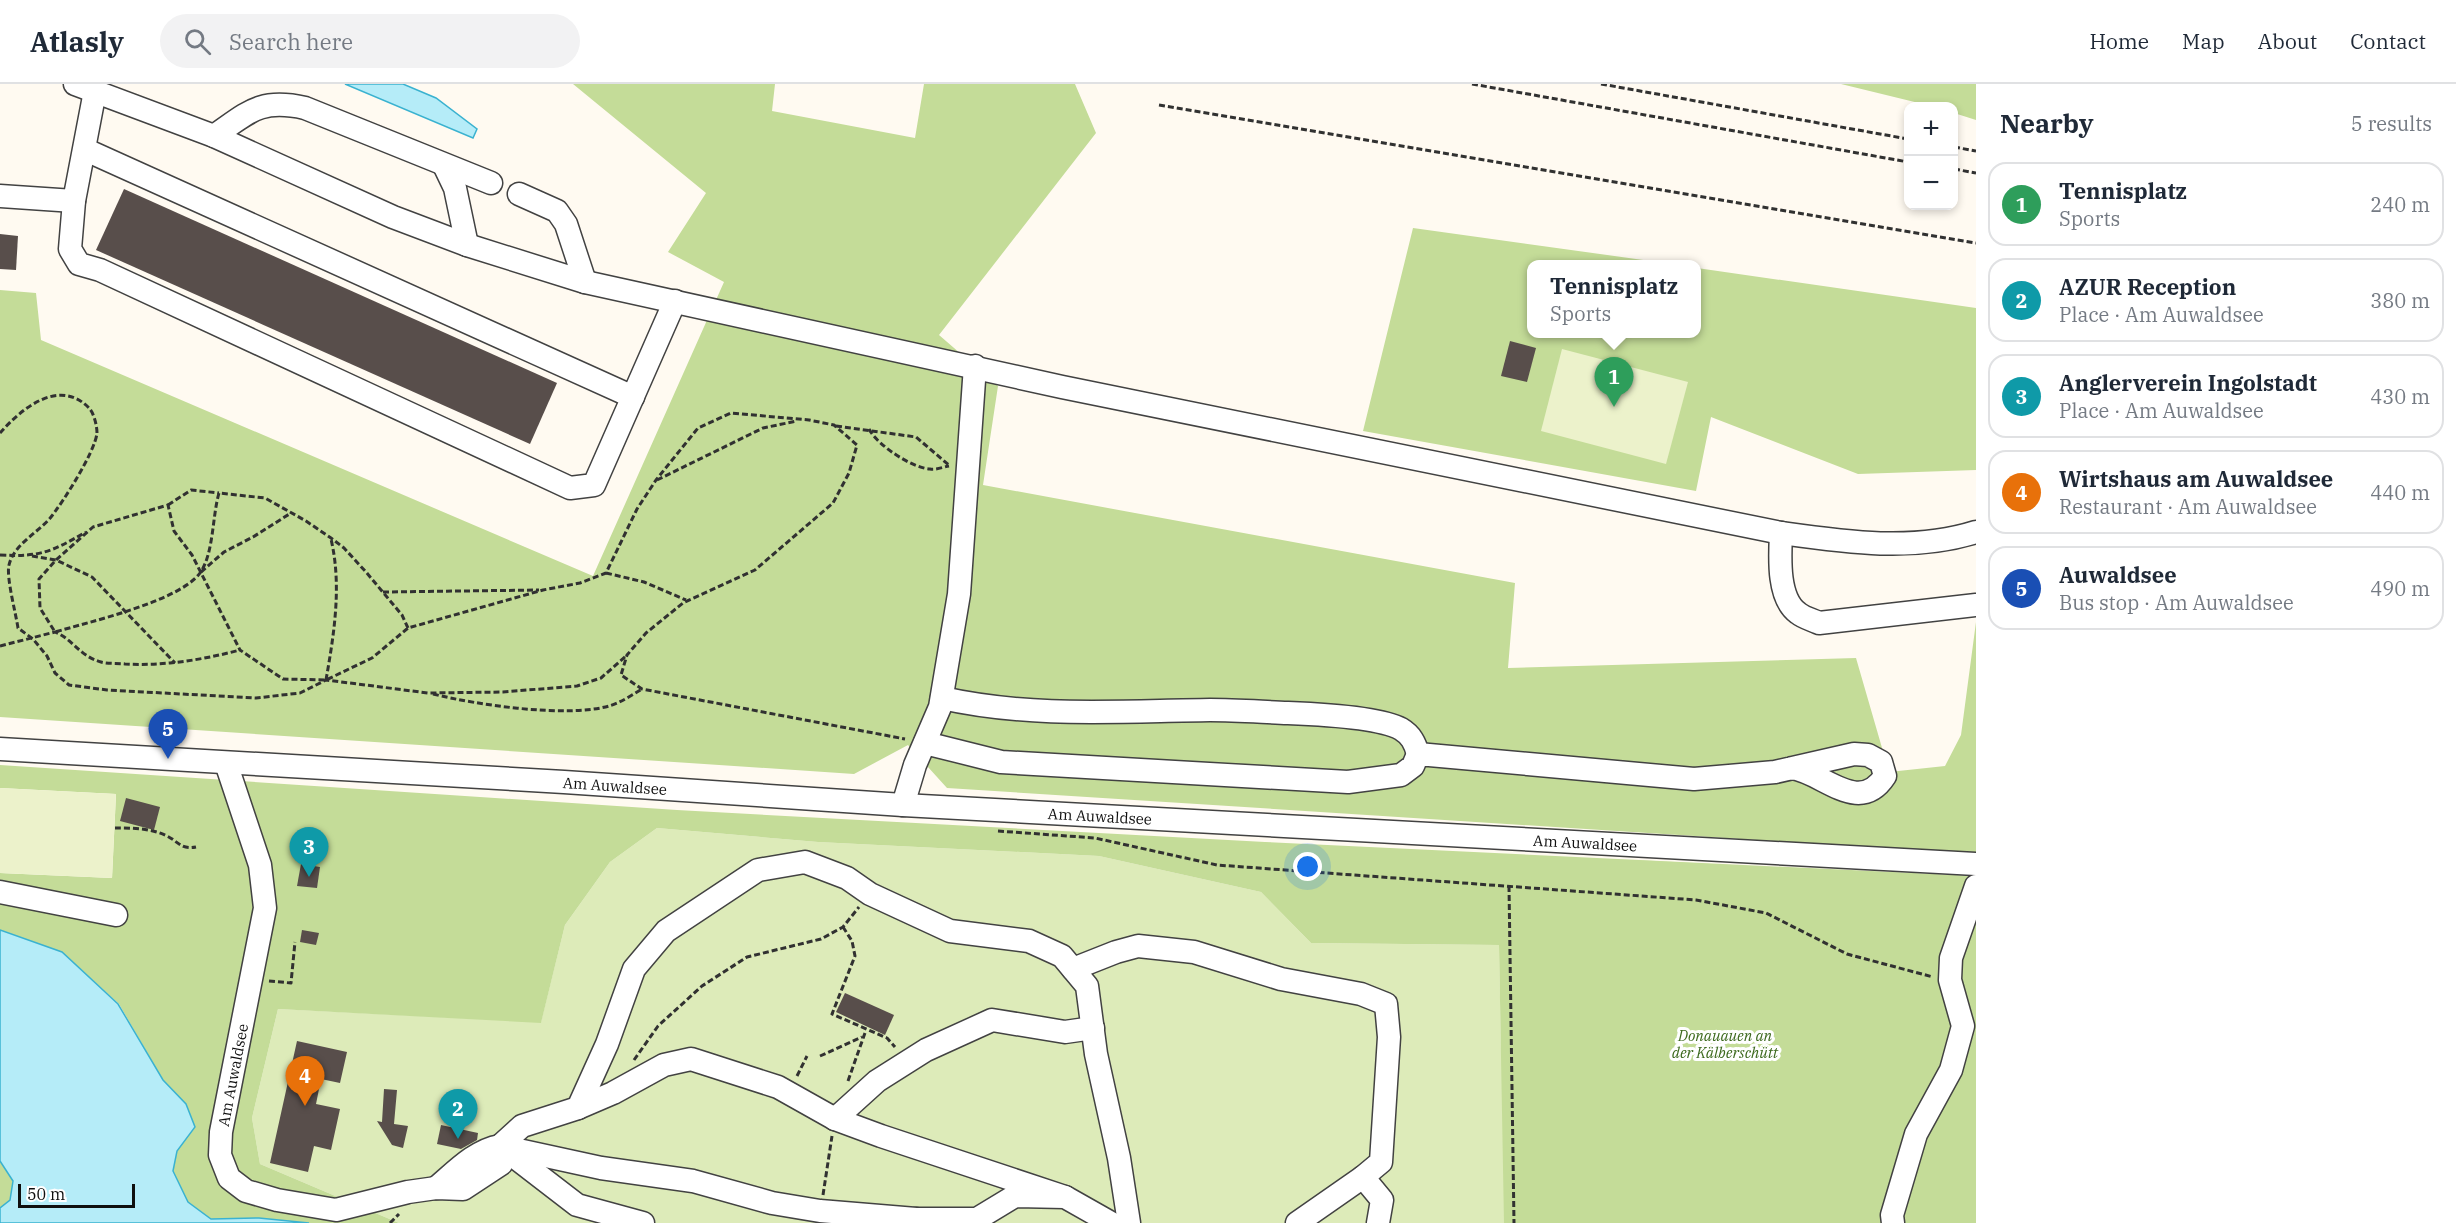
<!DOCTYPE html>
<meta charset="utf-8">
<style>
body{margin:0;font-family:"IBM Plex Serif",serif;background:#f2f2f3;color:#1f2937}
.controls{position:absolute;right:18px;top:18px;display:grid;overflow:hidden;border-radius:12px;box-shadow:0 3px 9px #0003}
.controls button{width:54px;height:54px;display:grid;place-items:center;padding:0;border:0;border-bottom:2px solid #e0e1e3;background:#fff;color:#1f2937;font:30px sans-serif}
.scale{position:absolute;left:18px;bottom:15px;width:117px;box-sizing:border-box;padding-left:6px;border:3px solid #0f0f0f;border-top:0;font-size:16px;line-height:21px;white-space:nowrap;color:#0f0f0f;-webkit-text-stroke:4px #fff;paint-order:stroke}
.you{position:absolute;left:1308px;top:783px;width:21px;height:21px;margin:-15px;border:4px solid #fff;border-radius:50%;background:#1a73e8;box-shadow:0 0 0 9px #1a73e833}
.badge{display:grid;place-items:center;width:39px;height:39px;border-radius:50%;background:#0f766e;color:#fff;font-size:20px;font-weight:700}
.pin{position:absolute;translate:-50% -50px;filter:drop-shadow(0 2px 3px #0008)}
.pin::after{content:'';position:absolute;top:32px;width:21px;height:18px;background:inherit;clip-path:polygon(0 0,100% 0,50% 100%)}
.popup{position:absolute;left:1527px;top:176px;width:174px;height:78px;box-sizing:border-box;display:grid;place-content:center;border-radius:12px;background:#fff;filter:drop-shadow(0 2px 4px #0005);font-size:20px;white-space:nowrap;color:#747a83}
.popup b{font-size:22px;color:#1f2937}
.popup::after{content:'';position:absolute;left:50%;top:100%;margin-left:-12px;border:12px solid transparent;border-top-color:#fff}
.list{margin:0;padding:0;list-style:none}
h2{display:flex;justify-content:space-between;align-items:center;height:78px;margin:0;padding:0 24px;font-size:26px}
h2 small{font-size:20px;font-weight:400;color:#747a83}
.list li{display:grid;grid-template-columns:39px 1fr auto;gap:18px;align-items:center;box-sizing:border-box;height:84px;margin:0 12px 12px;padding:0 12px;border:2px solid #e0e1e3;border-radius:18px}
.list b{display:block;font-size:22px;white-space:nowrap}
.list p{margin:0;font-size:20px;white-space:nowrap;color:#747a83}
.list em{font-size:20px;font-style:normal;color:#747a83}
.icon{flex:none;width:33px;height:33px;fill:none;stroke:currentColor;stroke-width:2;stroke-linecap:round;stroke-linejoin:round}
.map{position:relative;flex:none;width:1976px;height:1139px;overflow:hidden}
header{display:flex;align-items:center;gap:36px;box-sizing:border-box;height:84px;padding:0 30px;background:#fff;border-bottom:2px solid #e0e1e3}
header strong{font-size:28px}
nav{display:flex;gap:33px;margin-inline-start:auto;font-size:21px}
.search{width:420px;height:54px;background:#f2f2f3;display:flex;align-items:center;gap:15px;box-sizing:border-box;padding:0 21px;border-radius:33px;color:#747a83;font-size:22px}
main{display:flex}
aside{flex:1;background:#fff}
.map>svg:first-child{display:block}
.green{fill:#ddebb9}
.forest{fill:#c4dc98}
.pitch{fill:#ecf2cb}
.water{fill:#b5ecf8;stroke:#3ab2d0;stroke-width:1.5}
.building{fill:#584e4b}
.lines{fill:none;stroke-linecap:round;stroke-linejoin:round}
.minor-casing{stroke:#424242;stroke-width:25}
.path{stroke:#313131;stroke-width:3;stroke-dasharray:6 3;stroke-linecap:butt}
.minor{stroke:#fff;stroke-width:22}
.labels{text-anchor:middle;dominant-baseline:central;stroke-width:6;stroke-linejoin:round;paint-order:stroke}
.street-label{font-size:15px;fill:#0f0f0f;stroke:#fff}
.park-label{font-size:15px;font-style:italic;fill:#3c691d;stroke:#fff}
</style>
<header>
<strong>Atlasly</strong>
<div class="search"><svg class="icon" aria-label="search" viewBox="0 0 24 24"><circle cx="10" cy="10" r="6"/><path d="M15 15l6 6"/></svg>Search here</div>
<nav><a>Home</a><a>Map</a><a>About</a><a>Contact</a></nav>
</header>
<main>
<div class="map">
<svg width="1976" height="1139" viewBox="0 0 1976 1139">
<rect width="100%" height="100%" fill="#fffaf1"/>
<polygon class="green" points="657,744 818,758 1099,772 1261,808 1311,859 1499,861 1501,967 1563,873 1637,776 1976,794 1976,1139 399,1139 260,1080 252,1034 278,925 541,938 565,841 610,778"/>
<g class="forest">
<polygon points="573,0 775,0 772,27 915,54 924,0 1075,0 1096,49 939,251 998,302 983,401 1515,499 1508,584 1856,574 1889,688 1945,682 1961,651 1976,538 1976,770 947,704 908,661 854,690 0,633 0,206 36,209 41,256 593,492 724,198 668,168 706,109"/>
<polygon points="1841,0 1976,0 1976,36 1954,29 1954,22 1931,22"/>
<polygon points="1413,144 1672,180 1532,180 1532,250 1696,250 1697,184 1976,224 1976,386 1858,390 1711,333 1696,407 1363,347"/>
<polygon points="0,681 677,726 1265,758 1976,792 1976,1139 1504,1139 1499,861 1311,859 1261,808 1099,772 818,758 657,744 610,778 565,841 541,939 278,925 252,1034 260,1080 399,1139 309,1139 259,1134 211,1135 188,1118 173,1087 177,1067 195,1043 186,1020 163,996 119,920 62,868 0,846 0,789 112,794 116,710 0,704"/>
<polygon points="0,1077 13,1097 10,1116 0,1124"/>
</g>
<g class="pitch">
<polygon points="1562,265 1688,298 1666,380 1541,347"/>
<polygon points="0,704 116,710 112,794 0,789"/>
</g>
<g class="water">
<polygon points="345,0 403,0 436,14 477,45 473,54"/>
<polygon points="0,846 62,868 118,920 163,996 186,1020 195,1043 177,1067 173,1087 188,1118 211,1135 259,1134 309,1139 0,1139 0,1124 10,1116 13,1097 0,1077"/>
</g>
<g class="building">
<polygon points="124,105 557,299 530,360 96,166"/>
<polygon points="0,150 18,152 16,186 0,185"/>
<polygon points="1510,257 1536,264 1527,298 1501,292"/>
<polygon points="126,714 160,723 154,746 120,737"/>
<polygon points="301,780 320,783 317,804 297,802"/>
<polygon points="302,846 319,849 316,861 300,858"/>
<polygon points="845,909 894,931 885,951 836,928"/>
<polygon points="297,957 347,968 340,999 321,995 316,1020 340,1025 331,1066 314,1062 308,1088 270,1079"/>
<polygon points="384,1005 397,1006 394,1040 408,1042 403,1064 392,1061 377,1037 382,1038"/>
<polygon points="441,1041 478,1049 477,1056 461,1065 437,1060"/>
</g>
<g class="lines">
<defs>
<g id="minor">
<path d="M75,0L214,52L393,133L467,161L585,198L1062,303L1781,449C1845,458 1913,468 1976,448"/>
<path d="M214,52C249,28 260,14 305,24L491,99"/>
<polyline points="86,66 633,313"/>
<polyline points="444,81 455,104 467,161"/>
<polyline points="519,110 557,127 566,140 585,198"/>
<polyline points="0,112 74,117 95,7"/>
<polyline points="74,117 70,165 79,180 100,186 570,404 594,401 675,217"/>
<path d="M1781,449C1780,472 1777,514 1798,529C1804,534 1813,536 1819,539L1976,521"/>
<path d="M942,614C1032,634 1119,627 1210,626C1236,626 1262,628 1288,629C1314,630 1379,633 1401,645C1411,651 1415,659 1418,670"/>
<path d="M925,659L1001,678L1348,698L1401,691L1413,682L1418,670L1694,695L1775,688L1854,670L1868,671L1881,678L1885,692C1859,732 1824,689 1792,684"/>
<path id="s1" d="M0,665L564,698L903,721L1976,780"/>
<polyline points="226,679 260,781 265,824 221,1048 220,1071 229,1094 246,1107 277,1116 336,1126 408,1108 436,1104 463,1105 501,1080 500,1062"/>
<polyline points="903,721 915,681 940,623 959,510 975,282"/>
<polyline points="0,808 116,831"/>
<polyline points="1073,885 1116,868 1138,862 1194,868 1281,895 1361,910 1386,920 1389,953 1381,1078 1363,1093 1297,1139"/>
<polyline points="578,1024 613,1009 664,981 691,975 778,1003 835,1035 881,1052 1065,1113"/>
<polyline points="835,1035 877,997 926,966 992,936 1065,948 1093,944"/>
<polyline points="500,1062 522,1042 578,1024 607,960 634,885 666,847 758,786 805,778 847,794 870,810 950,847 1029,857 1062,872 1087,902 1096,970 1119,1074 1129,1139"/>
<polyline points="503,1064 577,1121 643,1139"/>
<polyline points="1363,1093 1382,1116 1378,1139"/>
<path d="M436,1104C454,1089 475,1066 500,1062L601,1084L693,1097L772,1119L820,1127L916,1135L923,1139"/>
<polyline points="916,1135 977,1135 1015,1112 1065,1113 1111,1139"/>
<polyline points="1893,1139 1892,1131 1916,1050 1951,986 1963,942 1950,896 1951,874 1976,802"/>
</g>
</defs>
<use href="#minor" class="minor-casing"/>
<g class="path">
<polyline points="1472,0 1908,78"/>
<polyline points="1601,0 1908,55"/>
<polyline points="1159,21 1976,159"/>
<polyline points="1954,63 1976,67"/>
<polyline points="1954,85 1976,89"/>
<polyline points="836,342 916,353 950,382"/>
<path d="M869,345C877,361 912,384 930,385C936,386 943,383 949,382"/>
<path d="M0,349C21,325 59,293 89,324C94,329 97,342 97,349C95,368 63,418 51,433C38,449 14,460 9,481C6,493 16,530 18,544L33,555L47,572L55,589L69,601L107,606L256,614L300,609L326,596L428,609L503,608L577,602L601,594L626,572"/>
<polyline points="657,396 763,344 797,337"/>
<polyline points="168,421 191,406 219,409"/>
<path d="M0,471C41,473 51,468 86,448"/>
<polyline points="32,472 56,476 92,493 175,579"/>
<polyline points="201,488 224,468 253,453 291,429"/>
<polyline points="606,489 644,498 686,516"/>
<polyline points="383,508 539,506"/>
<path d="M408,544L402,531L366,488L344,464L331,454L306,437L265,414L219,409C212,433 214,469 200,489C180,517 89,538 55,548L40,524L39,495L56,476L93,443L168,421L174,447L192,471L240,566L283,595L326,596L372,574L408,544L543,506L580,499L606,489L637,425L656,396L698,344L731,329L809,336L834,341L857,361L849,389L833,419L755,486L683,519L646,549L627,571L621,591L642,605L905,655"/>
<path d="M0,562L55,548C73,555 79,572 101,578C108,580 117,579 125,580C164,582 202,576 240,566"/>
<path d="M326,596C334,550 342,502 331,455"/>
<path d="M433,610C477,621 567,634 609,622C620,619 632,611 642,605"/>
<path d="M115,744C131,744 151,744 167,752C179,758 181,766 196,763"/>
<polyline points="998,747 1095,754 1217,781 1696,816 1766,829 1847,870 1933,893"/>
<polyline points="1509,802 1514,1139"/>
<polyline points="843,843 852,857 855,872 832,930 887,954 895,963"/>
<polyline points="269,897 291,899 295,858"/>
<polyline points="820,972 862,953"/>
<polyline points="634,976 658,942 702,902 747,873 821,855 843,843 859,823"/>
<polyline points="797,992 807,972"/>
<polyline points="848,997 866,946"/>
<polyline points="823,1111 832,1052"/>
<polyline points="390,1139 399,1130"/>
</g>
<use href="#minor" class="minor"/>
</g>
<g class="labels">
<g class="street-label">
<text stroke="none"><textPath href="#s1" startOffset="616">Am Auwaldsee</textPath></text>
<text stroke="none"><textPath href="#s1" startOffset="1102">Am Auwaldsee</textPath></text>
<text stroke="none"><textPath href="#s1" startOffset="1588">Am Auwaldsee</textPath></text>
<text transform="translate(233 991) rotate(-79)">Am Auwaldsee</text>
</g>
<g class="park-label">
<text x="1725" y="951">Donauauen an<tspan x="1725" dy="17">der Kälberschütt</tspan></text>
</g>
</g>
</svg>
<div class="controls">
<button>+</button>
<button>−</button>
</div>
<div class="scale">50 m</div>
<div class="you"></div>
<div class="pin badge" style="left:1614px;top:323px;background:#2e9e5b">1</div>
<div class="popup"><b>Tennisplatz</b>Sports</div>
<div class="pin badge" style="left:458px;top:1055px;background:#0f9aa8">2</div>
<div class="pin badge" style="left:309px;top:793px;background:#0f9aa8">3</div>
<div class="pin badge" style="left:305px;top:1022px;background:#e8710a">4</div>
<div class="pin badge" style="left:168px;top:675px;background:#1a4fb4">5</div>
</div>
<aside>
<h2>Nearby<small>5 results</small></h2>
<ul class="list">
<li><span class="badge" style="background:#2e9e5b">1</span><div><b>Tennisplatz</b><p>Sports</p></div><em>240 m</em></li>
<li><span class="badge" style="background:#0f9aa8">2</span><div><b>AZUR Reception</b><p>Place · Am Auwaldsee</p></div><em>380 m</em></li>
<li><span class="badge" style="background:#0f9aa8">3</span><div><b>Anglerverein Ingolstadt</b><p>Place · Am Auwaldsee</p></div><em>430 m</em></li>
<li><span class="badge" style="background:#e8710a">4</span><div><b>Wirtshaus am Auwaldsee</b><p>Restaurant · Am Auwaldsee</p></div><em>440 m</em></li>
<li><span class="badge" style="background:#1a4fb4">5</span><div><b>Auwaldsee</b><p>Bus stop · Am Auwaldsee</p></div><em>490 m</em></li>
</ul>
</aside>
</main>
